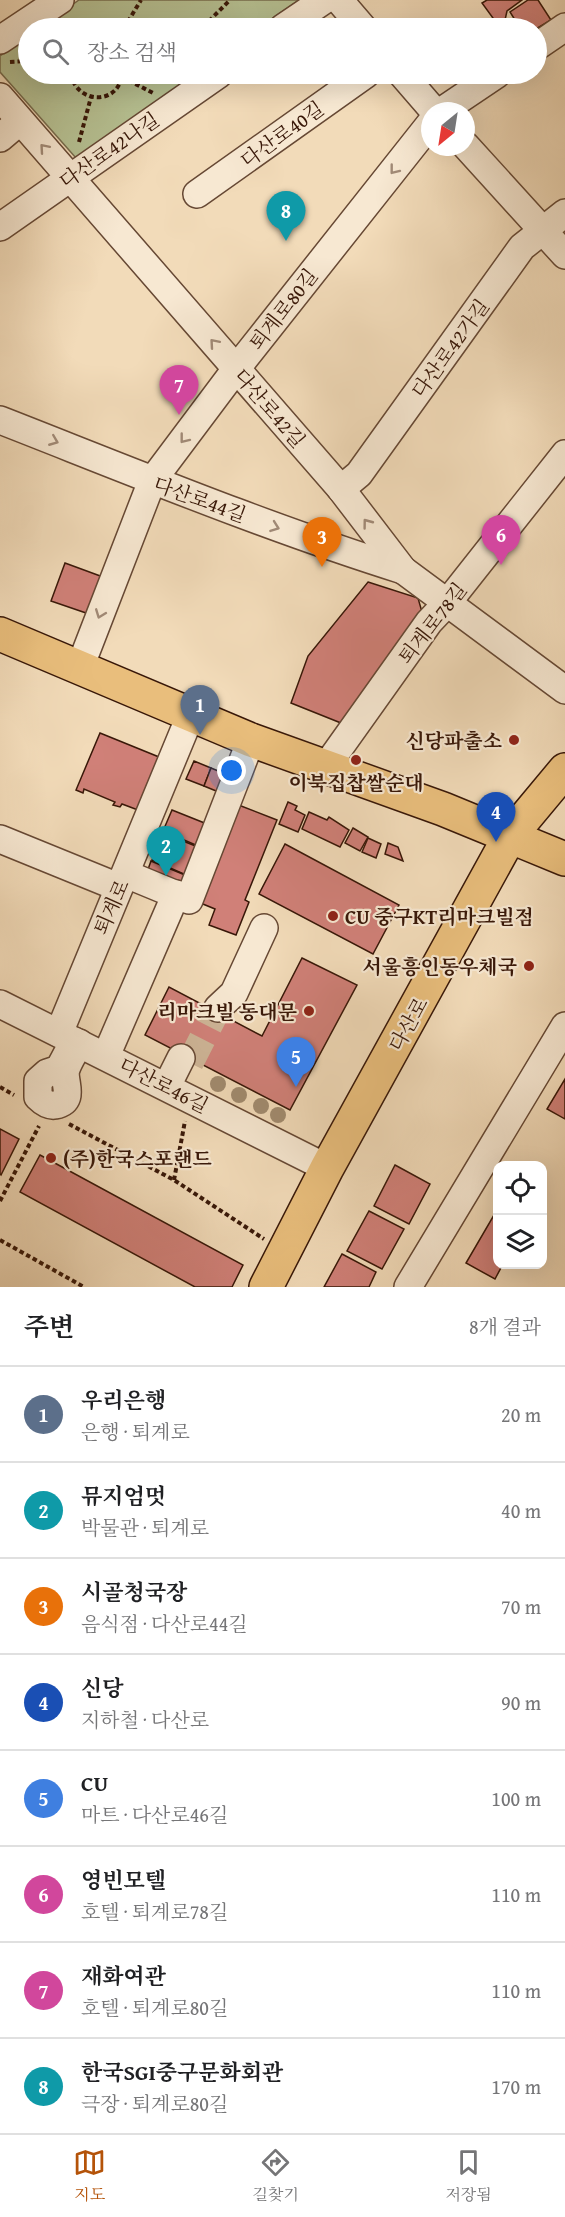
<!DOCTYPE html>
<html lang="ko">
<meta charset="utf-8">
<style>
body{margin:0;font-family:"Gentium Book Plus","Noto Serif KR",serif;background:#f6f6f6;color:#202124}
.controls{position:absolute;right:18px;bottom:18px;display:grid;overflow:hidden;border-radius:12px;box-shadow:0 6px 24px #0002}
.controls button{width:54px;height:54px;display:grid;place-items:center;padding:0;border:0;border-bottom:2px solid #e0e0e0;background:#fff;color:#202124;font:30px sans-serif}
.compass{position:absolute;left:421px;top:102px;width:54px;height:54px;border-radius:50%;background:#fff;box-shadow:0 6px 24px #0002;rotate:210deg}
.you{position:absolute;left:232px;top:771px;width:21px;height:21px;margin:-15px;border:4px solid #fff;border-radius:50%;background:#1a73e8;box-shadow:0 0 0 9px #1a73e833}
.badge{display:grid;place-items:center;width:39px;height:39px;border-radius:50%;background:#b45309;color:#fff;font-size:20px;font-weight:700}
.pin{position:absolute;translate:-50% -50px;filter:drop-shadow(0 2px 3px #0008)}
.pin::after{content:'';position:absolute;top:32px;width:21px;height:18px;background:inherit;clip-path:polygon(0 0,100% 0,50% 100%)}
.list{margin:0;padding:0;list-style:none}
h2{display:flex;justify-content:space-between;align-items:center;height:78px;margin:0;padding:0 24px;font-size:26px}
h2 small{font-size:20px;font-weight:400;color:#757577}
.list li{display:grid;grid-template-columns:39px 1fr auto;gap:18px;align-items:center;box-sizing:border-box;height:96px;padding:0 24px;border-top:2px solid #e0e0e0}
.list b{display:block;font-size:22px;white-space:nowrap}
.list p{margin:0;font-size:20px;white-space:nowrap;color:#757577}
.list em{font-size:20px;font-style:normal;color:#757577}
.icon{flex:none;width:33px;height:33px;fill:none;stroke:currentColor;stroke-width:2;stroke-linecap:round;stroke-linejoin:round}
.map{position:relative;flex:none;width:565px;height:1287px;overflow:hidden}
.search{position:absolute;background:#fff;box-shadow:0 6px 24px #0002;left:18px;right:18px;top:18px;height:66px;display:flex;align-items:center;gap:15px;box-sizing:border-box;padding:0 21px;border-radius:33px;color:#757577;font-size:22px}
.sheet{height:846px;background:#fff}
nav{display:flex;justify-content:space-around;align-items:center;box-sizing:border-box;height:84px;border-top:2px solid #e0e0e0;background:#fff;font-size:16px;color:#757577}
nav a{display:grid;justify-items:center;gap:3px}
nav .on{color:#b45309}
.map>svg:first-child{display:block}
.green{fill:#b6c193;stroke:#776c4e;stroke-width:1.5}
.building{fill:#d08078;stroke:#381708;stroke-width:1.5}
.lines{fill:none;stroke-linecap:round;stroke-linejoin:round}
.minor-tunnel{stroke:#cdb496;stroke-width:27;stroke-dasharray:27 14;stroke-linecap:butt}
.minor-casing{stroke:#664834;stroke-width:30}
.major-casing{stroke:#381708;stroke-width:36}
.path{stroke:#381708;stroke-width:4;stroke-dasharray:4.5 3;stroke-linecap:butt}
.minor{stroke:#f7e8d2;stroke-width:27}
.major{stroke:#e9be7c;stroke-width:33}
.tree{fill:#a18b6f}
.oneway{stroke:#a18a77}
.poi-dot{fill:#8f2418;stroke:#f7e8d2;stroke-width:2}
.labels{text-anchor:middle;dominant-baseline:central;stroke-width:4.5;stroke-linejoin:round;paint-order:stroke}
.street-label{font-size:20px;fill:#381708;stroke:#f7e8d2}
.poi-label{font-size:20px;font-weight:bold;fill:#381708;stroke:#f7e8d2;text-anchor:end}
</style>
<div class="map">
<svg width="565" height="1287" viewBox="0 0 565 1287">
<rect width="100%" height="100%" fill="#f2dbb9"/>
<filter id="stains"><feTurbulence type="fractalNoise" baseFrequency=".00333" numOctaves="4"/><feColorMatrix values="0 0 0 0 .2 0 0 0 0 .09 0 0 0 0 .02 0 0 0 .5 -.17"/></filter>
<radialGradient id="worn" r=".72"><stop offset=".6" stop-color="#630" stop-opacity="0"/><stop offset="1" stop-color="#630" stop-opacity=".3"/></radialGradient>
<g class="green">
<polygon points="79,0 299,0 258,28 39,28"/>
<polygon points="28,36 28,74 195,74 76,158 0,72 0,56"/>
</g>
<g class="building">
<polygon points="487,0 522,0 507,11 505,20 498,25 482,3"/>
<polygon points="528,0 538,0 551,20 536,29 520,28 510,12"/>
<polygon points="65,563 103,577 89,614 51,601"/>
<polygon points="368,582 418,598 422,612 341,723 291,703 308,656"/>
<polygon points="100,733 159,757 138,810 122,804 120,807 113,805 115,802 84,789 83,793 76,790"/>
<polygon points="194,761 211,768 204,786 186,779"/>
<polygon points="211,768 228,775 221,793 204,786"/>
<polygon points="288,802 297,806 295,810 305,815 298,832 279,824"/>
<polygon points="236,804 277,820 245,900 249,902 236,935 209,925 215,909 198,902"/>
<polygon points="172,810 207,824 198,846 163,831"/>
<polygon points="309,812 327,820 329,817 349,830 340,847 302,829"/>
<polygon points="353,828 368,837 360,851 345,843"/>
<polygon points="163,833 198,847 186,875 152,860"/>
<polygon points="368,838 381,844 376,858 362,852"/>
<polygon points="388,843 398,847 403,861 385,854"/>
<polygon points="285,844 399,905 373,954 259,894"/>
<polygon points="151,861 185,875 180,889 146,875"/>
<polygon points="302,958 357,985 290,1110 145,1035 169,987 262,1036"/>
<polygon points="565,1079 565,1119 547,1109"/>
<polygon points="0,1129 19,1139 1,1175 0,1174"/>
<polygon points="40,1155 243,1265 232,1287 195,1287 20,1192"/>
<polygon points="395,1165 430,1184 409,1224 374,1206"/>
<polygon points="369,1211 404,1229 382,1269 347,1251"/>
<polygon points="494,1215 498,1217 498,1264 503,1264 495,1279 466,1263"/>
<polygon points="342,1254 376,1272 369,1287 324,1287"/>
</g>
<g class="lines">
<polyline class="minor-tunnel" points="190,1063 218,1008"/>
<defs>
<g id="minor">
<polyline points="339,0 363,28"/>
<polyline points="283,28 324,0"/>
<polyline points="0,40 60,0"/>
<polyline points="536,47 565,27"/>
<polyline points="402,74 434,111"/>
<polyline points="0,97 341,489 403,570 565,690"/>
<polyline points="442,111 497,74"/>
<polyline points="0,138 20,121"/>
<polyline points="466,146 565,255"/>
<polyline points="197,194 366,74"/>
<polyline points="0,227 219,74"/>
<path d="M0,420C133,472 266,527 403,570"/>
<polyline points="341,489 359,474 522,247 565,213"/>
<polyline points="80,667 152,481 236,369 430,124"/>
<polyline points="325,768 429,622 448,602 565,454"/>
<polyline points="0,839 118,887"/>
<polyline points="126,874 189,900 251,740"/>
<polyline points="0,1004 327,1168"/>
<polyline points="218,1008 234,993 264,928"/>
<polyline points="59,1033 191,714"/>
<path d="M74,1041L59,1069L47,1073L38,1081V1097C43,1102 48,1106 55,1105C77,1101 62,1081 66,1069C69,1060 75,1052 79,1043"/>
<polyline points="106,1056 176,894"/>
<polyline points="167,1086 181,1058"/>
<polyline points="408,1287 565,1026"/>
</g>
<g id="major">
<polyline points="0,634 251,740 443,809 565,859"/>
<polyline points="266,1287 327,1168 510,836 565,770"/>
</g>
</defs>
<use href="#minor" class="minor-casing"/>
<use href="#major" class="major-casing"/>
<g class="path">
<polyline points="209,21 230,0"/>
<polyline points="124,28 141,0"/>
<polyline points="196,28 209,21 222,28"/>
<polyline points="10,62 28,61"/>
<path d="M71,74C76,104 119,106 122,74"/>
<polyline points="122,77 153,93"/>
<polyline points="79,142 91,97"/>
<polyline points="0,1087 14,1095"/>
<polyline points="69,1124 174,1180 264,1239"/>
<polyline points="174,1180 185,1121"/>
<polyline points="0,1201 39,1126"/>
<polyline points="0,1240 84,1287"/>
</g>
<use href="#minor" class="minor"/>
<use href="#major" class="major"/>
</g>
<g class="tree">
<circle cx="218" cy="1084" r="8"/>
<circle cx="239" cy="1095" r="8"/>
<circle cx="261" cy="1106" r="8"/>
<circle cx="278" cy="1115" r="8"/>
</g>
<defs><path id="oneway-chevron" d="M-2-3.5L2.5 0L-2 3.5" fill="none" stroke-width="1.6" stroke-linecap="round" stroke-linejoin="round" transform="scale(1.5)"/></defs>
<g class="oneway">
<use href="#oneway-chevron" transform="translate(44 148) rotate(-131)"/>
<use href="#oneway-chevron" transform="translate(394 170) rotate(128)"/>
<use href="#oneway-chevron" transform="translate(214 343) rotate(-131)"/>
<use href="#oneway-chevron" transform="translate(184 439) rotate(128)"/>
<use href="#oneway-chevron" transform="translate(54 441) rotate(22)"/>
<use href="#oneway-chevron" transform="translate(367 523) rotate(-127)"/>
<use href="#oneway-chevron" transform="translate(275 527) rotate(20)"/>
<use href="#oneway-chevron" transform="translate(100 614) rotate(111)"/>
</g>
<g class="poi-dot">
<circle cx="514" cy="740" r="6"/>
<circle cx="356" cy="760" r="6"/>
<circle cx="333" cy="916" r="6"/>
<circle cx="529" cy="966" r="6"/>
<circle cx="309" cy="1011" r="6"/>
<circle cx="51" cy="1158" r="6"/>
</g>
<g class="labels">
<g class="street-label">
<text transform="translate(282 134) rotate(-36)">다산로40길</text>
<text transform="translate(109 150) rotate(-35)">다산로42나길</text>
<text transform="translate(283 309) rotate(-52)">퇴계로80길</text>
<text transform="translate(450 348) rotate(-54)">다산로42가길</text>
<text transform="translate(270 408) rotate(49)">다산로42길</text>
<text transform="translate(200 499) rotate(20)">다산로44길</text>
<text transform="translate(432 623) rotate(-52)">퇴계로78길</text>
<text transform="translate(111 907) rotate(-66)">퇴계로</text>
<text transform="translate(408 1024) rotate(-61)">다산로</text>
<text transform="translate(164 1085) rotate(27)">다산로46길</text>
</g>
<g class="poi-label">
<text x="502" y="740">신당파출소</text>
<text x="356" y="782" text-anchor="middle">이북집찹쌀순대</text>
<text x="345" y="916" text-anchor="start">CU 중구KT리마크빌점</text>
<text x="517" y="966">서울흥인동우체국</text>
<text x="297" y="1011">리마크빌 동대문</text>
<text x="63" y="1158" text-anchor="start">(주)한국스포랜드</text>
</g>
</g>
<rect width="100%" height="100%" filter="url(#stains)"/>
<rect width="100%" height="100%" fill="url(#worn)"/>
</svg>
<div class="controls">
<button><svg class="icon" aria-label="locate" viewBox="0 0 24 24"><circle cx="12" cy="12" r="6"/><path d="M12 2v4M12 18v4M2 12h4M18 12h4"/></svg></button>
<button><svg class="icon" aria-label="layers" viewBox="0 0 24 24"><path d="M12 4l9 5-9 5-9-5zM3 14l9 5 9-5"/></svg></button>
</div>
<svg class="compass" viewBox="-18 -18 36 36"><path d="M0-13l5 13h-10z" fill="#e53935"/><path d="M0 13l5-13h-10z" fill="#757577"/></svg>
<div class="you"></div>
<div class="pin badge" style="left:200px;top:735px;background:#5c6f8a">1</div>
<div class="pin badge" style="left:166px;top:876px;background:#0f9aa8">2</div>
<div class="pin badge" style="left:322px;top:567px;background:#e8710a">3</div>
<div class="pin badge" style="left:496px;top:842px;background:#1a4fb4">4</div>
<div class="pin badge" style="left:296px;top:1087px;background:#3f7fe0">5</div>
<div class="pin badge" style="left:501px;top:565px;background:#d1479c">6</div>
<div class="pin badge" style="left:179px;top:415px;background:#d1479c">7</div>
<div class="pin badge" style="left:286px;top:241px;background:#0f9aa8">8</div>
<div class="search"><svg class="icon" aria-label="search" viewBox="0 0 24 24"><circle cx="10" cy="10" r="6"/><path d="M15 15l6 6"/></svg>장소 검색</div>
</div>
<section class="sheet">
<h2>주변<small>8개 결과</small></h2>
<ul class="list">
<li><span class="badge" style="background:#5c6f8a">1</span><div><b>우리은행</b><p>은행 · 퇴계로</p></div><em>20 m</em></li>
<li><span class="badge" style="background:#0f9aa8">2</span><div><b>뮤지엄멋</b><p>박물관 · 퇴계로</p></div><em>40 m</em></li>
<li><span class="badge" style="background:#e8710a">3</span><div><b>시골청국장</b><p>음식점 · 다산로44길</p></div><em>70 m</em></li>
<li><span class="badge" style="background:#1a4fb4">4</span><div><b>신당</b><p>지하철 · 다산로</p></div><em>90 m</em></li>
<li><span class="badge" style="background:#3f7fe0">5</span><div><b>CU</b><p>마트 · 다산로46길</p></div><em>100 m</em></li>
<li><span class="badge" style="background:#d1479c">6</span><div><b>영빈모텔</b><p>호텔 · 퇴계로78길</p></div><em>110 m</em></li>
<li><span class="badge" style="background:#d1479c">7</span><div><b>재화여관</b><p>호텔 · 퇴계로80길</p></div><em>110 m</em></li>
<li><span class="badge" style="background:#0f9aa8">8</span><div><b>한국SGI중구문화회관</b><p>극장 · 퇴계로80길</p></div><em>170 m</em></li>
</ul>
</section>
<nav>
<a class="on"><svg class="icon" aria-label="map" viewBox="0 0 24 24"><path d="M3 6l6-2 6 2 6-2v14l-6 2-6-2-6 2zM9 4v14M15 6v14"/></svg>지도</a>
<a><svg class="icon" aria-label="directions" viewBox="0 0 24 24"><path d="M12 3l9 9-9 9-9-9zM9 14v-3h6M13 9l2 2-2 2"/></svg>길찾기</a>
<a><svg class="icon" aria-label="saved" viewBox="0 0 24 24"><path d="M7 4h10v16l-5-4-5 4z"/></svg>저장됨</a>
</nav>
